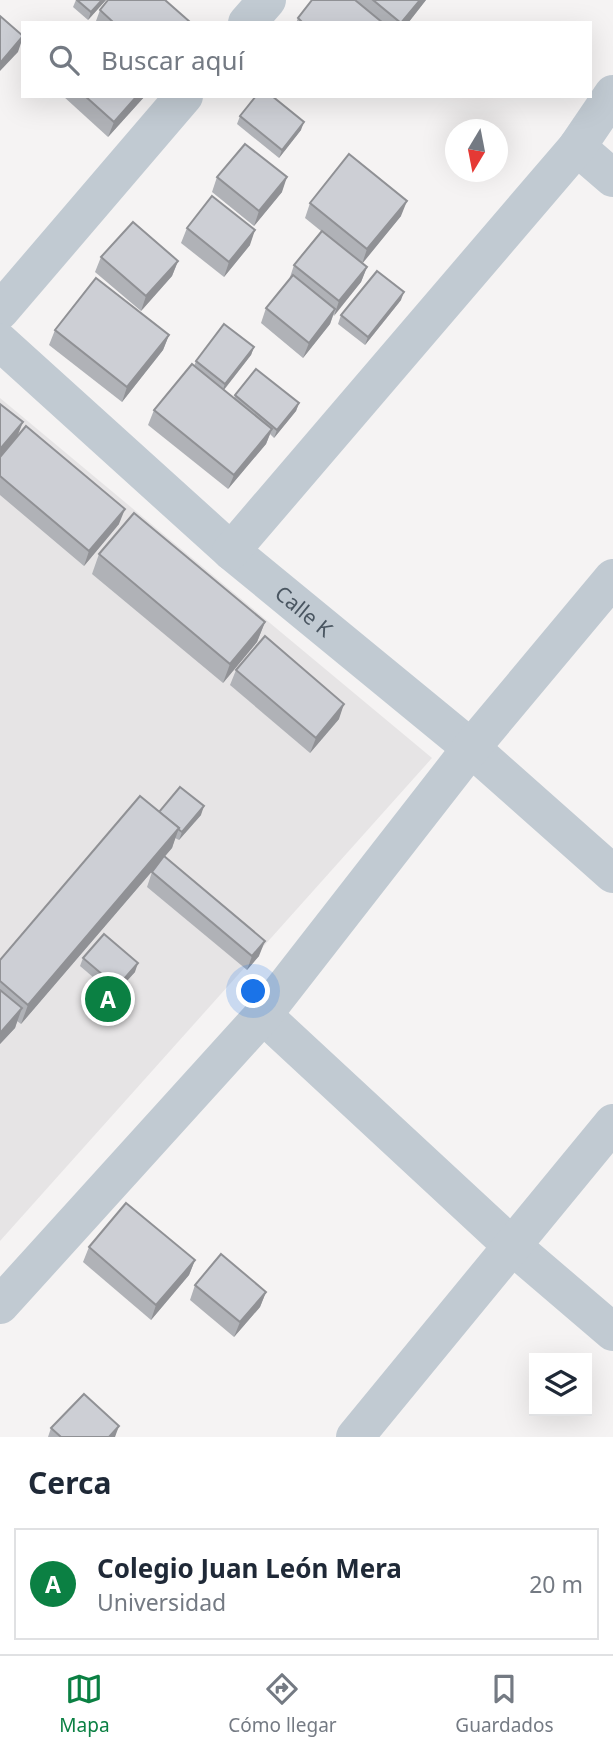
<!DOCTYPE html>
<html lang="es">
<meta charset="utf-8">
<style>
body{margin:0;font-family:"Noto Sans",sans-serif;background:#f2f2f3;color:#1f2937}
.controls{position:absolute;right:21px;bottom:21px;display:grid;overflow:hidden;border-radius:0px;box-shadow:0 7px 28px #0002}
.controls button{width:63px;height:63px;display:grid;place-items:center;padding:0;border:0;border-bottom:2px solid #e0e1e3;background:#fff;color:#1f2937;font:35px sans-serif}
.compass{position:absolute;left:445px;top:119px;width:63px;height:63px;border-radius:50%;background:#fff;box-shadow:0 7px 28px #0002;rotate:190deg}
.you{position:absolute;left:254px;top:992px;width:24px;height:24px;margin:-18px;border:5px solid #fff;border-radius:50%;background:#1a73e8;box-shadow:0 0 0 10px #1a73e833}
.badge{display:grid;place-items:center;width:46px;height:46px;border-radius:50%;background:#0b8043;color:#fff;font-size:23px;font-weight:700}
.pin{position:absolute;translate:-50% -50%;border:4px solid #fff;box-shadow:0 2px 7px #0006}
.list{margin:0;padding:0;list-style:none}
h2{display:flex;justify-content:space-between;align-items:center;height:91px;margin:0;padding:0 28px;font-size:30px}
h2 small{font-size:23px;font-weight:400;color:#747a83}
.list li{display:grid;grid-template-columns:46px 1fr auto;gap:21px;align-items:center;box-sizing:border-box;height:112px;margin:0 14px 14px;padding:0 14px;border:2px solid #e0e1e3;border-radius:0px}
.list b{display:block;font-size:26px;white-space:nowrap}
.list p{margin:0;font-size:23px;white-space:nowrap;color:#747a83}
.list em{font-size:23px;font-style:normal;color:#747a83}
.icon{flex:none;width:38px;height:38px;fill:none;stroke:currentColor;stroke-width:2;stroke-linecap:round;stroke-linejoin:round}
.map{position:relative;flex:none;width:613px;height:1437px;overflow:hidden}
.search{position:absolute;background:#fff;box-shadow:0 7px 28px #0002;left:21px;right:21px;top:21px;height:77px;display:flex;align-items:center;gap:18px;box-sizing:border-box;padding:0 24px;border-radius:0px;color:#747a83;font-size:26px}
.sheet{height:217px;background:#fff}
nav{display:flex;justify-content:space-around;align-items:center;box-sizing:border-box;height:98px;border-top:2px solid #e0e1e3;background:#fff;font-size:19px;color:#747a83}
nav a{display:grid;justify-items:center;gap:4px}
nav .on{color:#0b8043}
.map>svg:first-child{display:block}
.education{fill:#e6e4e5}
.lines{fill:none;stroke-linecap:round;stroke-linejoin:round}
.minor{stroke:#c1cad2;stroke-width:38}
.wall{fill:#b0b2b7}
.shaded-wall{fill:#909195}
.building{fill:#cdcfd5;stroke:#909195;stroke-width:2}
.labels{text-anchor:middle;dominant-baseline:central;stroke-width:5;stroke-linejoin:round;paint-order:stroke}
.street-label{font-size:21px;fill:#4a5661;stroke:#fff}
</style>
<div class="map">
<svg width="613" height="1437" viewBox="0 0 613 1437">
<rect width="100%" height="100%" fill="#f5f3f3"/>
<polygon class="education" points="0,398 432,758 0,1241"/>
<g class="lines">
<g class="minor">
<polyline points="247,23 267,0"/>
<polyline points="577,147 613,178"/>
<polyline points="0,311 184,96"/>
<path id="s1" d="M0,342L231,551L471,748L613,874"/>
<polyline points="231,551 577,147 613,94"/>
<polyline points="263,1015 510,1244 613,1332"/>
<polyline points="0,1305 263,1015 471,748 613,578"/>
<polyline points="355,1437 613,1123"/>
</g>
</g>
<g class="wall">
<polygon points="76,0 106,0 88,20 73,7"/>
<polygon points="312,0 426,0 408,23 296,23 298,18"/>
<polygon points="100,10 190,23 90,23 96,21"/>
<polygon points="63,96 145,96 108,137"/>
<polygon points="240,116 301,130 279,158 237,124"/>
<polygon points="217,177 282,192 254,226 212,192"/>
<polygon points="310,203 401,216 362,263 367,267 361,282 333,316 330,324 303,358 261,323 266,308 289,280 294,265 321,231 305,218"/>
<polygon points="187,228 250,245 224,277 181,243"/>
<polygon points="101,257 178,261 172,276 141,311 95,272"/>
<polygon points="401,300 365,345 338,324 341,315"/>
<polygon points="55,330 169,335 163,350 122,402 49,345"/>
<polygon points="254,347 251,355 224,390 234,398 235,395 299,403 296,411 274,438 270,434 266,444 228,489 148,425 154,410 194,366 196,361"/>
<polygon points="0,404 17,436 119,524 84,566 0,495"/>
<polygon points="99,554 265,622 257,642 223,683 92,574"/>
<polygon points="236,670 339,719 310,753 230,685"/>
<polygon points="159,812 201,815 179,840 175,838 172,848 21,1024 17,1021 15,1028 0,1044 0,960"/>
<polygon points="152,872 259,956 247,970 147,887"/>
<polygon points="83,958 135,972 114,995 80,966"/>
<polygon points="89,1247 195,1260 189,1275 151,1320 83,1262"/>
<polygon points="195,1285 266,1292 260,1307 234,1337 190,1300"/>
<polygon points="51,1428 115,1437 48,1437"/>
</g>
<g class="shaded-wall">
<polygon points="102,0 106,0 88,20 91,12"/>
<polygon points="420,0 426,0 408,23 401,23"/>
<polygon points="23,37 18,52 0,71 0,63"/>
<polygon points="137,96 145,96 108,137 114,122"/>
<polygon points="304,122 301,130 279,158 282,150"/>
<polygon points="287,177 282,192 254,226 259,211"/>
<polygon points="407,201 401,216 362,264 367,249"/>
<polygon points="255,230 250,245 224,277 229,262"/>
<polygon points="178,261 172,276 141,311 146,296"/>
<polygon points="367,267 361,282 334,316 339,301"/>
<polygon points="404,292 401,300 365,345 368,337"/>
<polygon points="335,309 330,324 303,358 309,343"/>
<polygon points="169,335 163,350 122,402 127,387"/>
<polygon points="254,347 251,355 222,392 225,384"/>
<polygon points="299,403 296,411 274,438 277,430"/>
<polygon points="23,422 17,437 0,458 0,449"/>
<polygon points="272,429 266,444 228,489 234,475"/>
<polygon points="125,509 119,524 84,566 89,551"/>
<polygon points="265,622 257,642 223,683 230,664"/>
<polygon points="344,704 339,719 310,753 316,738"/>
<polygon points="204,806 201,815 179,840 182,832"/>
<polygon points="179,828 172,848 21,1024 28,1005"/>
<polygon points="265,941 259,956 247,970 252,956"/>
<polygon points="138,963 135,972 114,995 117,987"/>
<polygon points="22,1008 15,1028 0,1044 0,1033"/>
<polygon points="195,1260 189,1275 151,1320 156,1305"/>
<polygon points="266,1292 260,1307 234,1337 240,1322"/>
<polygon points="119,1426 115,1437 109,1437"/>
</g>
<g class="building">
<polygon points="77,0 102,0 91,12"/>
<polygon points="108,0 165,0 190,22 114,23 100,10"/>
<polygon points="312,0 355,0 383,23 303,23 298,18"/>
<polygon points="373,0 420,0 401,23"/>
<polygon points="0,16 23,36 0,63"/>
<polygon points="85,96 137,96 114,122"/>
<polygon points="256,96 272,96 304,122 282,150 240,116"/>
<polygon points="245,144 287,177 259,211 217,177"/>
<polygon points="349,154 407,201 367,249 310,203"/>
<polygon points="212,196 255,230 229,262 187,228"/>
<polygon points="133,222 178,261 146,296 101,257"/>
<polygon points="322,231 367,267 339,301 294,265"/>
<polygon points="377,271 404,292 368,337 341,315"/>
<polygon points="293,275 335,309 309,343 266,308"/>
<polygon points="96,278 169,335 127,387 55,330"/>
<polygon points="224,324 254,347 225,384 196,361"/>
<polygon points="192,364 272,429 234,475 154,410"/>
<polygon points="256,369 299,403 277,430 235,395"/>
<polygon points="0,404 23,422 0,449"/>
<polygon points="26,426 125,509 89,551 0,476 0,457"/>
<polygon points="134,513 265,622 230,664 99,554"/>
<polygon points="265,636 344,704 316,738 236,670"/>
<polygon points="180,787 204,806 182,832 178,829 179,828 159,812"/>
<polygon points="140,796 179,828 28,1005 0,981 0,960"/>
<polygon points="164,856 265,941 252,956 152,872"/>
<polygon points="104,934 138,963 117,987 83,958"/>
<polygon points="0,990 22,1008 0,1033"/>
<polygon points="126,1203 195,1260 156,1305 89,1247"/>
<polygon points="221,1254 266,1292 240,1322 195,1285"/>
<polygon points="84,1394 119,1426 109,1437 61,1437 51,1428"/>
</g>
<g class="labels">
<g class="street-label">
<text stroke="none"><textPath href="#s1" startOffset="406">Calle K</textPath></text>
</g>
</g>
</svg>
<div class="controls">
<button><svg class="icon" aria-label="layers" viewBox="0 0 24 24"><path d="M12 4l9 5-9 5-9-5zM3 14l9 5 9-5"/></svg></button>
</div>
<svg class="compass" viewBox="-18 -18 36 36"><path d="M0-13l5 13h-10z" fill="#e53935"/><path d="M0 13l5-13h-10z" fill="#747a83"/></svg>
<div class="you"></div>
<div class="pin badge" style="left:108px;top:999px">A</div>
<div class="search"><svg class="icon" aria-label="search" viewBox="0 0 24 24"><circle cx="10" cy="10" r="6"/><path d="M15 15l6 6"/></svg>Buscar aquí</div>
</div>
<section class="sheet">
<h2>Cerca<small></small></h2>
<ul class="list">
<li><span class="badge">A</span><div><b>Colegio Juan León Mera</b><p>Universidad</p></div><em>20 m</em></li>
</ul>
</section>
<nav>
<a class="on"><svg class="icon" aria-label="map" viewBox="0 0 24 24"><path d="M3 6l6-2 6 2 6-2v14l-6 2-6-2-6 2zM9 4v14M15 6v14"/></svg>Mapa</a>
<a><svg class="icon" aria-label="directions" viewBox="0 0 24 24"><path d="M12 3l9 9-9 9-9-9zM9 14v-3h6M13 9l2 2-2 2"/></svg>Cómo llegar</a>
<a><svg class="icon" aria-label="saved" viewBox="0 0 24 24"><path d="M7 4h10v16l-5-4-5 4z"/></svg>Guardados</a>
</nav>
